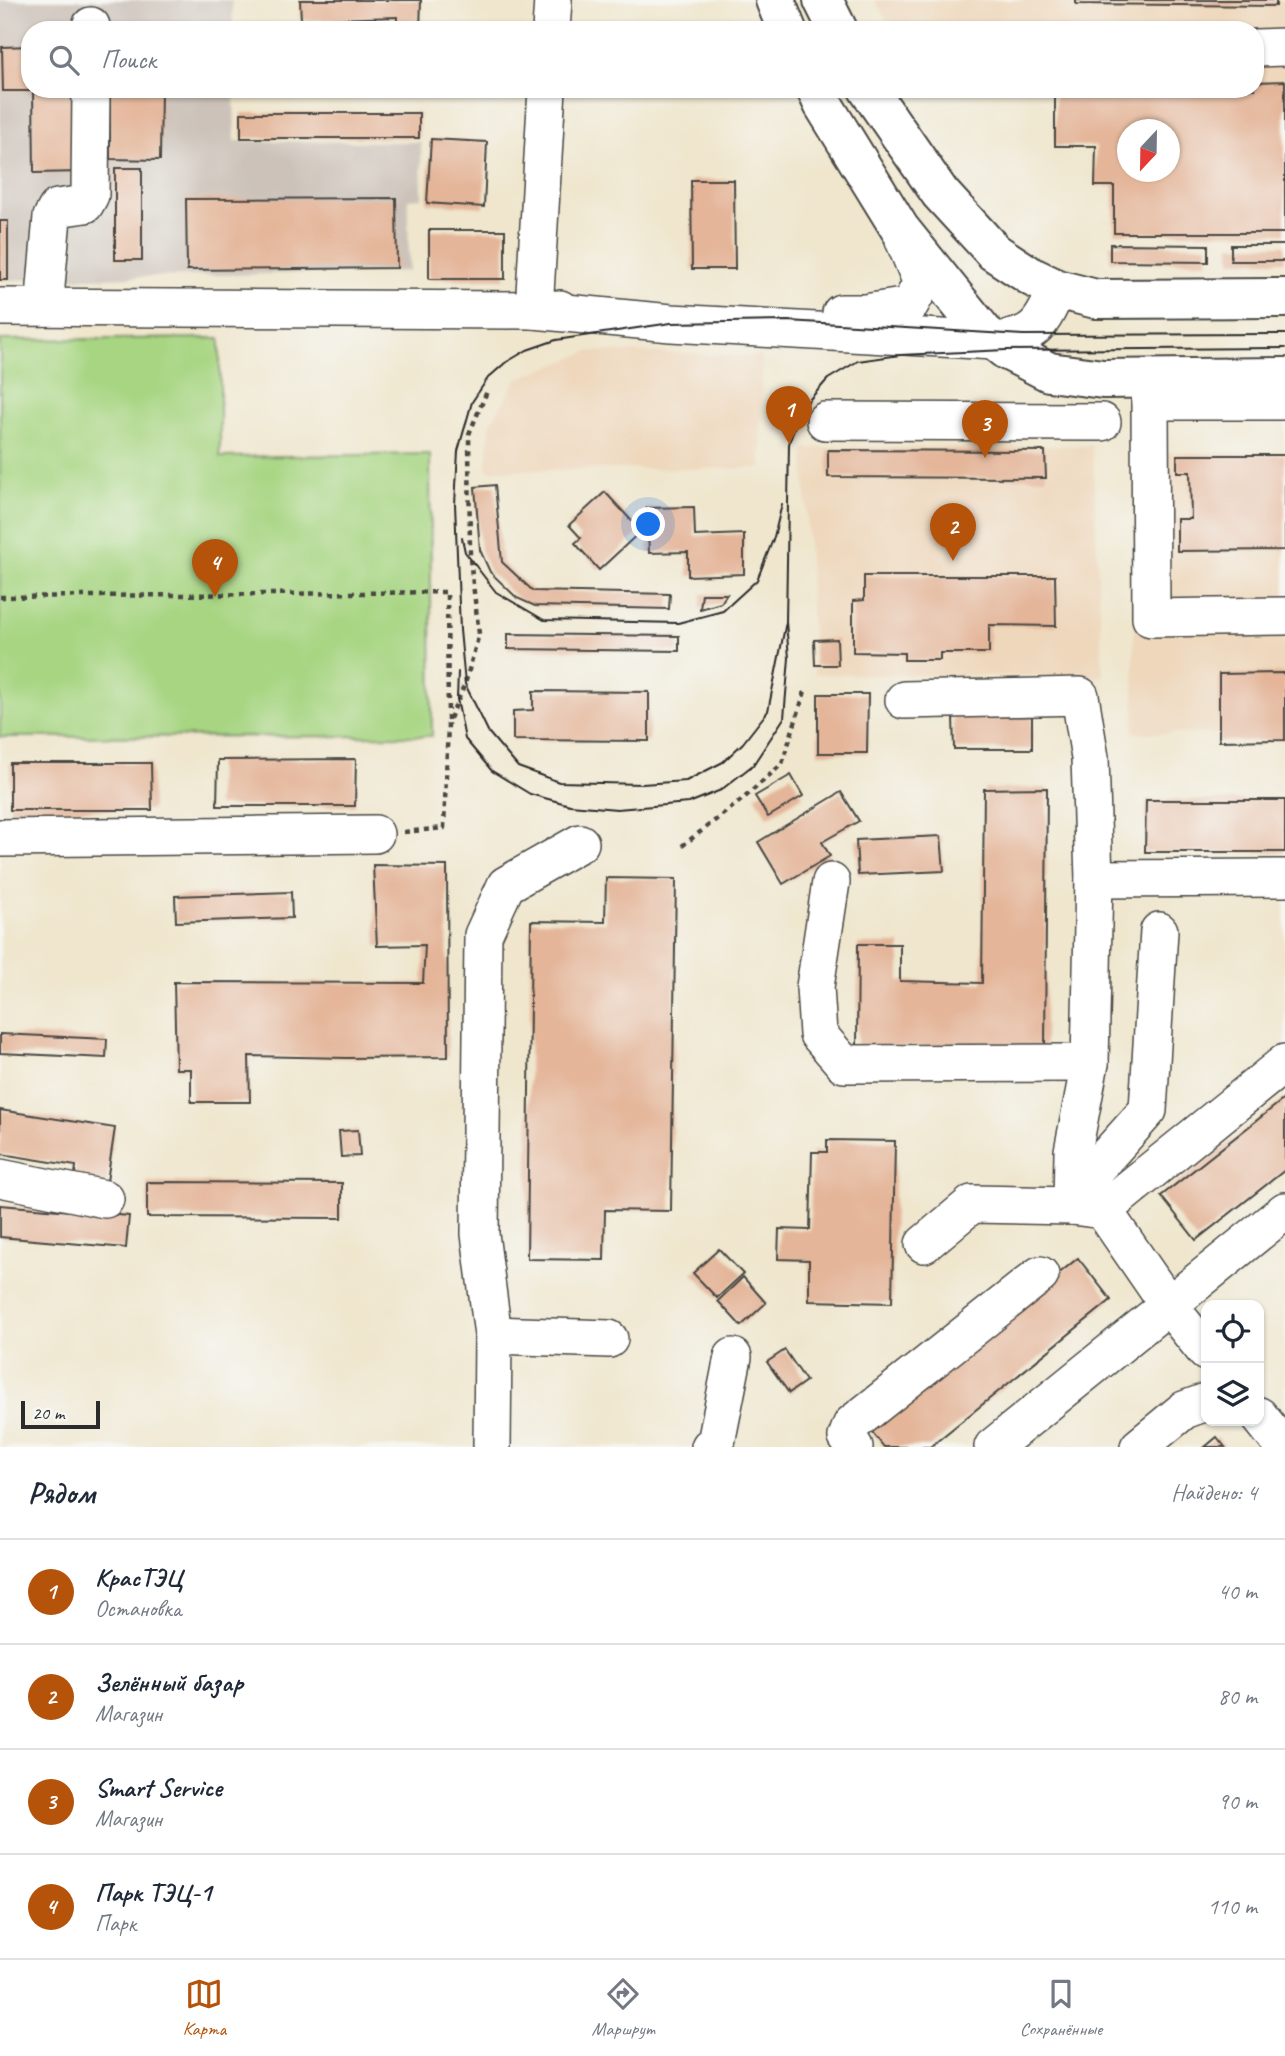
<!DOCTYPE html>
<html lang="ru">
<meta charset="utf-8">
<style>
body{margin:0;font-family:Caveat,sans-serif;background:#f2f2f3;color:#1f2937}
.controls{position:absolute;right:21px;bottom:21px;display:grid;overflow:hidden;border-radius:14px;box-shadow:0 2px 5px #0004}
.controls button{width:63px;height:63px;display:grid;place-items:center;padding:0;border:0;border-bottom:2px solid #e0e1e3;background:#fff;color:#1f2937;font:35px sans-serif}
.compass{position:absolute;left:1117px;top:119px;width:63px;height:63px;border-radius:50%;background:#fff;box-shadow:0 2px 5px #0004;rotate:202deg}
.scale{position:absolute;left:21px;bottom:18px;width:79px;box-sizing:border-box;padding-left:7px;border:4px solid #2b2b2b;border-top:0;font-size:19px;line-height:24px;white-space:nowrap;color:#2b2b2b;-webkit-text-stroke:5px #f6f6f2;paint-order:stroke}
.you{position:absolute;left:649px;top:525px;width:24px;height:24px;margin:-18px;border:5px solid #fff;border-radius:50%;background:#1a73e8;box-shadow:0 0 0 10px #1a73e833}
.badge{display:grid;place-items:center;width:46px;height:46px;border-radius:50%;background:#b45309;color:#fff;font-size:23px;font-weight:700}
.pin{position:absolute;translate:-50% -58px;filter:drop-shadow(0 2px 4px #0008)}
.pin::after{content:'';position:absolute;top:37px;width:24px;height:21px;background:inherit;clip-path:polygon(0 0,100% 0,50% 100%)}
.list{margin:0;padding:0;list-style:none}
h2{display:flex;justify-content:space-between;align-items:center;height:91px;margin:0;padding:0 28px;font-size:30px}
h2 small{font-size:23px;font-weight:400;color:#747a83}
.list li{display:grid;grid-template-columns:46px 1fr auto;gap:21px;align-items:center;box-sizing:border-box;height:105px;padding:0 28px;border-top:2px solid #e0e1e3}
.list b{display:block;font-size:26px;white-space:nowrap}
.list p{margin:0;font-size:23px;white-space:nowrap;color:#747a83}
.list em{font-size:23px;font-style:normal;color:#747a83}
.icon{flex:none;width:38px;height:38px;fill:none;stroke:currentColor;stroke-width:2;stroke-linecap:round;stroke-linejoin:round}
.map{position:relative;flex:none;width:1285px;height:1447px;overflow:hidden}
.search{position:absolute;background:#fff;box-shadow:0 2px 5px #0004;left:21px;right:21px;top:21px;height:77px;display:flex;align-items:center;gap:18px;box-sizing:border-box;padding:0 24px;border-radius:28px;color:#747a83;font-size:26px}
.sheet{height:511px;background:#fff}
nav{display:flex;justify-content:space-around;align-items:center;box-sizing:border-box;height:98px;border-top:2px solid #e0e1e3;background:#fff;font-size:19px;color:#747a83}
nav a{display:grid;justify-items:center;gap:4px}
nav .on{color:#b45309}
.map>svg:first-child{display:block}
.built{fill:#eed7bb;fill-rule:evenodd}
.industrial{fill:#ccc2b9}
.green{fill:#a7d582;stroke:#698056;stroke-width:2}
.building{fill:#e4b599;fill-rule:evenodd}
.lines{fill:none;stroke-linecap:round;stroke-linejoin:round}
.minor-casing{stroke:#484743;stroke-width:40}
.highway-casing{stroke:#484743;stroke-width:42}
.path{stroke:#484743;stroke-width:4.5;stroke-dasharray:5 5;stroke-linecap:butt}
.minor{stroke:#fff;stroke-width:37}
.highway{stroke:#fff;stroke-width:38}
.tram{stroke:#2b2b2b;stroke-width:2}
</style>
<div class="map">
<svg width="1285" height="1447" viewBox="0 0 1285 1447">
<rect width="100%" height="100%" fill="#f6f6f2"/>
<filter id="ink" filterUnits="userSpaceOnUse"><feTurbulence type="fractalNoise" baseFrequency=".0143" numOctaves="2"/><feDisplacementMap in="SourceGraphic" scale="14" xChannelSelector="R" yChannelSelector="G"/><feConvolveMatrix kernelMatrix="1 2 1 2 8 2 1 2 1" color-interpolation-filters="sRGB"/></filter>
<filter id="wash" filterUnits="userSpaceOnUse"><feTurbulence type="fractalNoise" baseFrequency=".00686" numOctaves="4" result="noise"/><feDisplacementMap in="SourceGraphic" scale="28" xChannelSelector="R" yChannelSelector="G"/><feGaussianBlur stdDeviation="1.57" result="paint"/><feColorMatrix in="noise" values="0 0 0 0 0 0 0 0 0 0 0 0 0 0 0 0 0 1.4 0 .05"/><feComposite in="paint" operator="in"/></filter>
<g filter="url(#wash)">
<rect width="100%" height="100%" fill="#efe6cd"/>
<g class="built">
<path d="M875,0H1285V233H1114V187L1095,186V146H1055V89H1255V30H891ZM1128,130H1170V172H1128Z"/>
<polygon points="590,351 762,356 761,468 487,470 490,425 517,379"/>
<polygon points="1092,446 1103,677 814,674 804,448"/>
<polygon points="1285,452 1285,734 1134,733 1134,453"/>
</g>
<polygon class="industrial" points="0,0 232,0 233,30 30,30 30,89 234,89 235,141 421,142 422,198 408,199 409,271 0,280"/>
<polygon class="green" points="220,338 220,457 430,454 432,736 0,737 0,340"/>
<g id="blocks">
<g class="building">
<polygon points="300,0 421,0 420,30 397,30 397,17 301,20"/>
<polygon points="1076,0 1276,0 1276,6 1076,4"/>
<polygon points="30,46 30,91 3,91 2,47"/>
<path d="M1285,81V233H1114V186H1095L1096,146H1055V89H1255V82ZM1128,130H1170V172H1128Z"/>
<polygon points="33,89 80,89 81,172 34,173"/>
<polygon points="110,89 161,89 160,160 110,159"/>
<rect x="241" y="113" width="178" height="25"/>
<polygon points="431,139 487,142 484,207 427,203"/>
<rect x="115" y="168" width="27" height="92"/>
<polygon points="691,180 734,180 735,269 692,269"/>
<polygon points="396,198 397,268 187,270 186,199"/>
<rect x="0" y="221" width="8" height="59"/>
<rect x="429" y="230" width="76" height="49"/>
<polygon points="1110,244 1208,245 1208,262 1110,261"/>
<rect x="1231" y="245" width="54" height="16"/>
<polygon points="828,450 1045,451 1046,478 828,477"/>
<polygon points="1177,455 1285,455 1285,550 1177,551 1177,519 1191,519 1190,472 1177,472"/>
<polygon points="495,485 502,562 533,591 670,594 669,609 535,606 517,598 490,572 480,550 475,487"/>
<polygon points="605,492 641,531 599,570 575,543 581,538 569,525"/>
<polygon points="694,507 695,536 744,534 744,574 688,576 688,552 649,553 647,508"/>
<polygon points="864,576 1055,576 1056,626 989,625 989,653 940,653 940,660 904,660 904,653 853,652 853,601 864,600"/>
<polygon points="702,594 727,594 721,603 700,609"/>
<polygon points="508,634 679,636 679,651 508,649"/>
<polygon points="837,639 838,665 815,665 814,640"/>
<polygon points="1285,673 1285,740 1219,741 1219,674"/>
<polygon points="533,691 649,692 649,741 513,740 513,711 533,710"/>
<polygon points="818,694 868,694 867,753 818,753"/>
<polygon points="1032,716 1032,749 954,749 953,717"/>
<polygon points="356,759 355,806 217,806 218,760"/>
<polygon points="10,763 151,763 152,810 10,810"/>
<polygon points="791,775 803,796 768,817 755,796"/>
<polygon points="1047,788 1045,1048 857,1046 858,944 900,944 900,981 982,983 984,789"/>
<polygon points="841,792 859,821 822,842 830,856 783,884 758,842"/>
<polygon points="1146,800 1285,800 1285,852 1145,852"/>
<polygon points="941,836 944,871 858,875 856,840"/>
<polygon points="373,865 447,866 448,1057 347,1058 249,1056 250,1102 191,1102 191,1069 176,1069 174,982 423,983 425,945 377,946"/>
<polygon points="606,878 676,879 671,1211 605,1210 604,1260 527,1259 531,921 605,922"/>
<polygon points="291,892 292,918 176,922 175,896"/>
<polygon points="0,1034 107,1039 106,1058 0,1053"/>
<polygon points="1285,1098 1285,1170 1196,1240 1161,1196"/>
<polygon points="0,1110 115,1128 106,1188 74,1183 76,1166 2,1154 0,1159"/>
<polygon points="358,1130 360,1156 341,1157 339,1131"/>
<polygon points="827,1140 895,1141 892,1303 809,1301 809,1260 778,1259 779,1229 810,1230 812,1152 827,1152"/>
<polygon points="147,1182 342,1183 342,1218 147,1217"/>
<polygon points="0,1205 129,1216 126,1248 0,1237"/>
<polygon points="719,1249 743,1274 717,1298 693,1273"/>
<polygon points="1078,1258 1111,1300 930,1447 884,1447 869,1428"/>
<polygon points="743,1277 766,1303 741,1326 718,1301"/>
<polygon points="785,1350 806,1381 789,1393 767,1362"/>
<polygon points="1217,1437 1225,1447 1205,1447"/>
</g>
</g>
</g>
<g filter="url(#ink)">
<use href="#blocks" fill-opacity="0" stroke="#484743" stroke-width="2"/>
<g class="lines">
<defs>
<g id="minor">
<polyline points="91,30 91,26"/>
<polyline points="551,30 553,0"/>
<polyline points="1255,48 1285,47"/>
<polyline points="547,89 534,310 560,309"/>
<path d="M0,307L534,310L671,323L995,341C1035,337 1042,324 1057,289"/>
<polyline points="47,307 46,286 52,217 57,208 85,204 90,195 91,89"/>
<polyline points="841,313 865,313 909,306 922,283 904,240"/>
<polyline points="1150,378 1150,401 1285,401"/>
<polyline points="1150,401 1151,618 1285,616"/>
<polyline points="825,421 1102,422"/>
<polyline points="904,700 1080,696 1090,758 1094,879 1090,1063 1073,1151 1072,1206"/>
<polyline points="0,838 375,834"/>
<polyline points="1094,879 1285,878"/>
<polyline points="831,882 815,987 818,1034 844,1064 1090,1063"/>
<polyline points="0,1178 105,1199"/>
<polyline points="1072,1206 1097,1167 1148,1110 1159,931"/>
<polyline points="1103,1210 1285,1063"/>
<polyline points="924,1244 972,1204 1072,1206 1103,1210 1169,1306 1206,1352"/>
<polyline points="493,1335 609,1339"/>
<polyline points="1259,1416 1284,1447"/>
<polyline points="492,1447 493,1335 480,1234 483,935 506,885 580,843"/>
<polyline points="710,1447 716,1443 733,1357"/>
<polyline points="854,1447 847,1437 852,1424 1040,1275"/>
<polyline points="993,1447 1285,1211"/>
<polyline points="1139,1447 1184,1410 1206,1402"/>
</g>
<g id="highway">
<polyline points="775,0 787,30"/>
<polyline points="823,0 838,30"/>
<polyline points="816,89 823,104 900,229 984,333 1006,350 1049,372 1103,379 1285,377"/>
<polyline points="868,89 940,193 994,252 1032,277 1057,289 1096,299 1285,298"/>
</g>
</defs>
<use href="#minor" class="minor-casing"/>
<use href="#highway" class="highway-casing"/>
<g class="path">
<polyline points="0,597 447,592 448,723"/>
<polyline points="404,832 444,828 448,723 465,684 479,634 470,559 469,434 488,389"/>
<polyline points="682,846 744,798 782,764 806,688"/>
</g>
<use href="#minor" class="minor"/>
<use href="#highway" class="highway"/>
<g class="tram">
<polyline points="462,538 465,552 496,592 544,620 678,623 723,611 757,580 774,537 782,504"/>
<polyline points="786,622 768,711 743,743 723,762 686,781 642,784 559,782 518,767 489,733 465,684 460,630 455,504 458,451 472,402 488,378 505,363 527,350 556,340 671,323 788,321 1023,335 1285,334"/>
<polyline points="458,672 457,699 465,739 492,771 530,794 570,805 617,809 689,803 721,790 753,765 784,718 789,658 786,622 789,444 800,410 828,379 858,361 900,355 1006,350 1285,348"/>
</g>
</g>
</g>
</svg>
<div class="controls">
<button><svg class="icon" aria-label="locate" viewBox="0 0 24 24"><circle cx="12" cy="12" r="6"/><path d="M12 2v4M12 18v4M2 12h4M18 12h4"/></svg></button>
<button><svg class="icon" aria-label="layers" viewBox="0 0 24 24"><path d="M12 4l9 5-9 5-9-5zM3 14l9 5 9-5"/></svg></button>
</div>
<svg class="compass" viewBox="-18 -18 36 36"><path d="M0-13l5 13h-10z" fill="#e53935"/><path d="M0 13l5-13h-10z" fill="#747a83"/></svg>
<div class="scale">20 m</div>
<div class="you"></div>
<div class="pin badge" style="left:789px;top:444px">1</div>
<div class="pin badge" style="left:953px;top:561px">2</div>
<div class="pin badge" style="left:985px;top:458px">3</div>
<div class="pin badge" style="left:215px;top:597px">4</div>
<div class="search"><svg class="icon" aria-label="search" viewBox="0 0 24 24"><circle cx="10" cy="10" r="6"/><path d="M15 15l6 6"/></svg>Поиск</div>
</div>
<section class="sheet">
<h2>Рядом<small>Найдено: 4</small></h2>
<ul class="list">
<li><span class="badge">1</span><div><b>КрасТЭЦ</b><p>Остановка</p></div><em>40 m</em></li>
<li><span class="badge">2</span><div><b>Зелённый базар</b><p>Магазин</p></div><em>80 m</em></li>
<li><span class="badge">3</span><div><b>Smart Service</b><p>Магазин</p></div><em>90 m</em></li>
<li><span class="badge">4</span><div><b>Парк ТЭЦ-1</b><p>Парк</p></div><em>110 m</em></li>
</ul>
</section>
<nav>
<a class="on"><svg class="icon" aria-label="map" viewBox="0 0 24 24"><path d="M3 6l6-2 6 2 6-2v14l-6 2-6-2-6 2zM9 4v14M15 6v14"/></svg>Карта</a>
<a><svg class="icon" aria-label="directions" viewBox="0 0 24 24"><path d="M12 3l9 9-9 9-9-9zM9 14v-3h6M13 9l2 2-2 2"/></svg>Маршрут</a>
<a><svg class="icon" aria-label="saved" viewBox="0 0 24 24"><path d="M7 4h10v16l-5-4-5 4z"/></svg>Сохранённые</a>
</nav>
